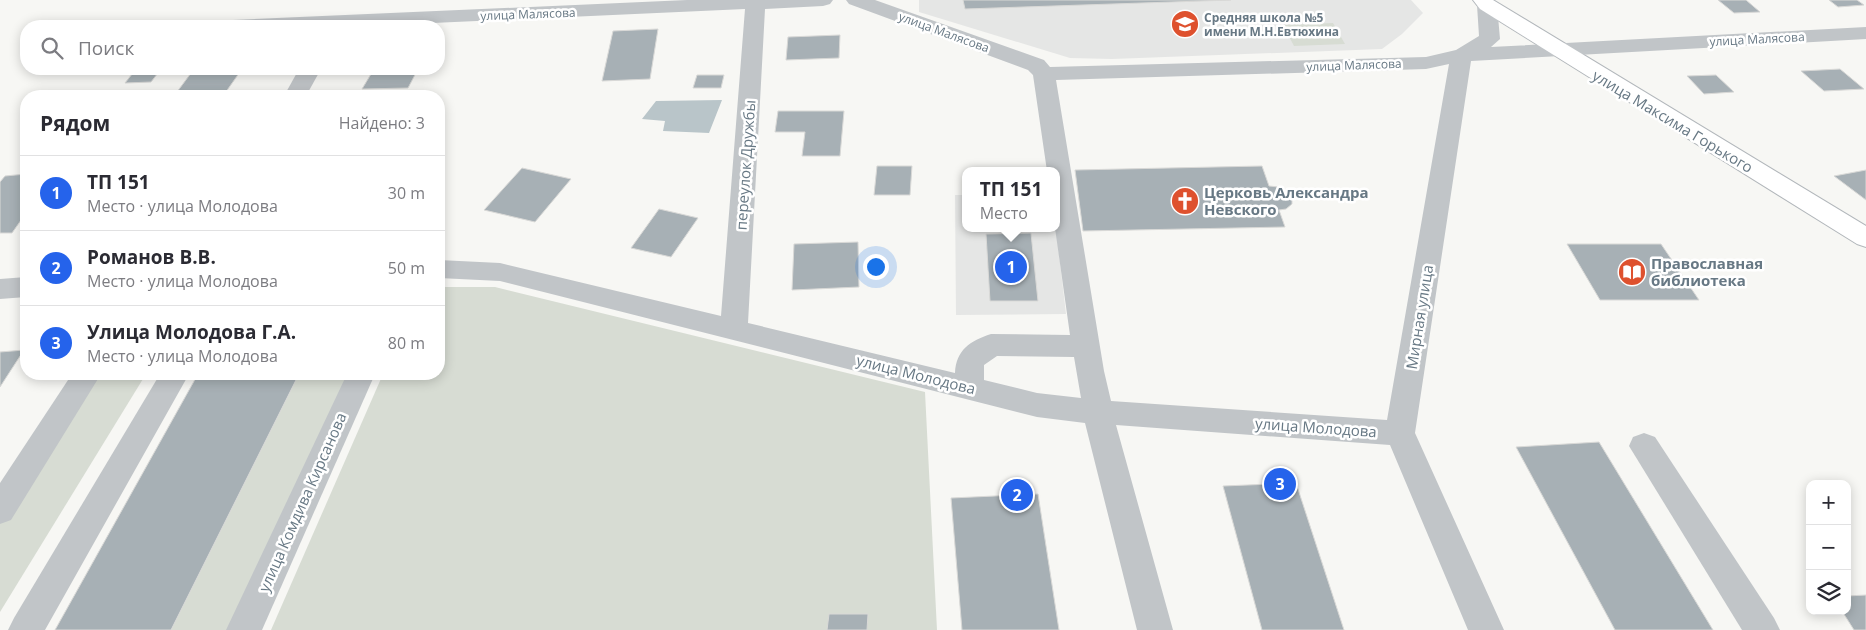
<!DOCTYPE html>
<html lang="ru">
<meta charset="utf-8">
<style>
body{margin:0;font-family:"Open Sans",sans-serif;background:#f7f7f7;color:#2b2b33}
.controls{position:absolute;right:15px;bottom:15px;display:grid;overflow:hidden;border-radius:10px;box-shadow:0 2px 12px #0003}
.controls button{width:45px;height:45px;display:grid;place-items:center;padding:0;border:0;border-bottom:1px solid #e1e1e2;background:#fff;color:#2b2b33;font:25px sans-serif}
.you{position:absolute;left:875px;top:266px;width:18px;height:18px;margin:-12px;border:4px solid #fff;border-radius:50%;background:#1a73e8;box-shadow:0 0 0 8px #1a73e833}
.badge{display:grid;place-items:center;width:32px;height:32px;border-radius:50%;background:#2563eb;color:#fff;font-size:16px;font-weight:700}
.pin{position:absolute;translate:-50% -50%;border:2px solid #fff;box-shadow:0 1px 5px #0006}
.popup{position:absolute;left:962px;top:167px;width:98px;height:65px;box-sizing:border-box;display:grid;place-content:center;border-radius:10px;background:#fff;filter:drop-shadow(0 1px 4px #0005);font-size:16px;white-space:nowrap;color:#7c7c81}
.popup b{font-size:19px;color:#2b2b33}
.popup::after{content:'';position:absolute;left:50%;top:100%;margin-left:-10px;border:10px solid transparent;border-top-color:#fff}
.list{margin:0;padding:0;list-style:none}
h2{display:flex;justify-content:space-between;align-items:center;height:65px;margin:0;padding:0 20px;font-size:21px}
h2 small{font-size:16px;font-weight:400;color:#7c7c81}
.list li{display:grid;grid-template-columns:32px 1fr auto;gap:15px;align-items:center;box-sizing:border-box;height:75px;padding:0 20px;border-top:1px solid #e1e1e2}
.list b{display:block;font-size:19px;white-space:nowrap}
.list p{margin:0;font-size:16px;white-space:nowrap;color:#7c7c81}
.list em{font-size:16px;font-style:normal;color:#7c7c81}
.icon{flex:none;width:28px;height:28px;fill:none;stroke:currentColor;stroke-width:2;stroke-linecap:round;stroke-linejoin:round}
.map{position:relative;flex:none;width:1866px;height:630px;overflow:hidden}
.search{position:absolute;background:#fff;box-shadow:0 2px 12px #0003;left:20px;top:20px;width:425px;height:55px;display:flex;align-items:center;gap:12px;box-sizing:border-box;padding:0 18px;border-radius:20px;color:#7c7c81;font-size:19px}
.panel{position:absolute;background:#fff;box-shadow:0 2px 12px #0003;left:20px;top:90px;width:425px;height:290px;border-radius:20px}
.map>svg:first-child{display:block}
.built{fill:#e5e6e5}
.green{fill:#d7dcd3}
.water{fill:#b9c5c9}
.building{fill:#a7b0b5;stroke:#d9d9d7}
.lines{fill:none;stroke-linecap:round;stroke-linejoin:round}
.major-casing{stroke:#b2b7bb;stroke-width:2}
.minor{fill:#c1c5c8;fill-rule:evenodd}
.major{fill:#fff;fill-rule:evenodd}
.labels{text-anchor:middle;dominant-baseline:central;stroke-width:5;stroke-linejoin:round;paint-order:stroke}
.far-street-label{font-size:12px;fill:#677884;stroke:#fff}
.far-poi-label{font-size:12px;font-weight:bold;fill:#677884;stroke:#fff;text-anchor:start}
.street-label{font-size:15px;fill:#677884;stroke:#fff}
.poi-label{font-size:15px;font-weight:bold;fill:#677884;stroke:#fff;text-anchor:start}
</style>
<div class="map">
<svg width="1866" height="630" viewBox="0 0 1866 630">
<rect width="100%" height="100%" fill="#f7f7f4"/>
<g class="built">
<polygon points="919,0 1411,0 1423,13 1402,34 1382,49 1112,59 1070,58 919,12"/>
<polygon points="955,195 966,195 966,228 1056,228 1066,314 956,315"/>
</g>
<g class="green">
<polygon points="1333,23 1345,44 1294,46 1283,25"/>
<polygon points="439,287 495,287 925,392 937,630 271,630 383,374 439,374"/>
<polygon points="87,374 146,374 0,612 0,510"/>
<polygon points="299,374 361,374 244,630 171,630"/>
</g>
<polygon class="water" points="722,100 709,133 663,131 665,121 642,119 656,101"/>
<g class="building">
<polygon points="963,0 1231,0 965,9"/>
<polygon points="1718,0 1746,0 1760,12 1734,13"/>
<polygon points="1829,0 1857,0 1864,5 1838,7"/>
<polygon points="658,29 650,79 602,81 613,31"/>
<polygon points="840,35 839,58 786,60 788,37"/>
<polygon points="136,69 161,69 151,82 125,83"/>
<polygon points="194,69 242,69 223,96 174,96"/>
<polygon points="374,69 418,69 408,88 362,89"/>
<polygon points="1840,69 1864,89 1824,91 1801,71"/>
<polygon points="697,75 724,75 721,88 693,88"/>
<polygon points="1716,75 1734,92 1704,94 1687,76"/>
<polygon points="778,111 844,111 840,156 802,156 805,132 775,132"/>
<polygon points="877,166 912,166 910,195 874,195"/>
<polygon points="1262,166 1269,186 1279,187 1287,192 1292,198 1292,204 1286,209 1279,210 1285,227 1083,231 1075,170"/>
<polygon points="522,168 571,179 535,222 484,210"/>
<polygon points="1866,170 1866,200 1834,176"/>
<polygon points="26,174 26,213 12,233 0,233 0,182 5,176"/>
<polygon points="659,209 698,218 671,257 631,248"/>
<polygon points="1031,233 1038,301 990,301 986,234"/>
<polygon points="858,242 859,287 792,290 794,244"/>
<polygon points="1567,244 1661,244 1699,300 1600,300"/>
<polygon points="24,350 0,387 0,352"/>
<polygon points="198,374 299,374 171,630 55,630"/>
<polygon points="1599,442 1713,630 1615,630 1516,447"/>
<polygon points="1296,483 1344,630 1262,630 1223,486"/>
<polygon points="1038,494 1059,630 962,630 951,498"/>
<polygon points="1866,595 1866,630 1854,630 1842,611 1847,611 1847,596"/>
<polygon points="829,614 868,614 867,630 827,630"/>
</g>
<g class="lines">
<defs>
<polygon id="major" points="1473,0 1493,0 1866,226 1866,247 1857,244 1480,9"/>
</defs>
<use href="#major" class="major-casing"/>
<g class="minor">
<path d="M687,0H833L830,4L823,6L765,9L748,323L955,373C956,350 970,341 991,334L1070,335L1055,228L1056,171H1047L1033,75L1028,70L849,4L846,0H875L1044,60L1050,67L1426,57L1456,50L1479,36L1477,5L1483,0L1494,1L1497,5L1500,39L1491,47L1866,27V39L1471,61L1415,433L1504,630H1468L1390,445L1116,425L1173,630H1137L1085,423L1037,417L500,281L439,278V260L500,263L721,316L745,9L366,26H223L226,22L233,20ZM1449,64L1387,420L1111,401L1104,371L1056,80L1426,69ZM997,356L1074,357L1081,398L1037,393L984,380V365Z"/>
<polygon points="299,69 321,69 306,96 284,96"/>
<polygon points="26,277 26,297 0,299 0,279"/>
<polygon points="72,374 101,374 11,520 0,524 0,483"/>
<polygon points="160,374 189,374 45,630 8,630 14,618"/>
<polygon points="347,374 375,374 262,630 226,630"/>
<polygon points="1644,433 1655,437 1774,618 1780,630 1742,630 1629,446 1633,437"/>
</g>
<use href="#major" class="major"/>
</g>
<defs>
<symbol id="school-disc" viewBox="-11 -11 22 22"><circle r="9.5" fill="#de512e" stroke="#fff"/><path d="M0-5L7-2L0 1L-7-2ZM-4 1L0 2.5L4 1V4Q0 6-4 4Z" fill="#fff"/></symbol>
<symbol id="church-disc" viewBox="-11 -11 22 22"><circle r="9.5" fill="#de512e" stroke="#fff"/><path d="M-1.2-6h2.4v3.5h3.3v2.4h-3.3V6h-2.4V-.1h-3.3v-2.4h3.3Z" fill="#fff"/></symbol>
<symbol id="library-disc" viewBox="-11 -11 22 22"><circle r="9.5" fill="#de512e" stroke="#fff"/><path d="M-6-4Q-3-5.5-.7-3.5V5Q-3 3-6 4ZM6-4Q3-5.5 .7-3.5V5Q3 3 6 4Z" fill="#fff"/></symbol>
</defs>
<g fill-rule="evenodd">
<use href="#school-disc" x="1169" y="8" width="32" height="32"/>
<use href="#church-disc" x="1169" y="185" width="32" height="32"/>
<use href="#library-disc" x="1616" y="256" width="32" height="32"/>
</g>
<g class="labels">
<g class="far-street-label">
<text transform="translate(528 14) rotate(-2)">улица Малясова</text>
<text transform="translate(944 32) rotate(20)">улица Малясова</text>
<text transform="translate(1757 39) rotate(-3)">улица Малясова</text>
<text transform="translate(1354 65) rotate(-2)">улица Малясова</text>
</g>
<g class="far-poi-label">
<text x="1204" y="17">Средняя школа №5<tspan x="1204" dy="14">имени М.Н.Евтюхина</tspan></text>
</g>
<g class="street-label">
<text transform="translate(1673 121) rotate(31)">улица Максима Горького</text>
<text transform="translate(745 165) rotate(-86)">переулок Дружбы</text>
<text transform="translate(1419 317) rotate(-81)">Мирная улица</text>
<text transform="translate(916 374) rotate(14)">улица Молодова</text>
<text transform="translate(1316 427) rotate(4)">улица Молодова</text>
<text transform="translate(302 502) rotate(-66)">улица Комдива Кирсанова</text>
</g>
<g class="poi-label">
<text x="1204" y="192">Церковь Александра<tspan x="1204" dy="17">Невского</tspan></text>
<text x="1651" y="263">Православная<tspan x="1651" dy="17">библиотека</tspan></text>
</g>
</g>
</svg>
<div class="controls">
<button>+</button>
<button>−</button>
<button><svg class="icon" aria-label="layers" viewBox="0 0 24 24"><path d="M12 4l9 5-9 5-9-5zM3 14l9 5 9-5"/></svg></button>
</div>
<div class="you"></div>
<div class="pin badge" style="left:1011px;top:267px">1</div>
<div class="popup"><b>ТП 151</b>Место</div>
<div class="pin badge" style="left:1017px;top:495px">2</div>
<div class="pin badge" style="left:1280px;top:484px">3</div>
<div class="search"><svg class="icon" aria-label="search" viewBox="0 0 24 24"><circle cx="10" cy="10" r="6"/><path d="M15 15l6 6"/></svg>Поиск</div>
<section class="panel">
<h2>Рядом<small>Найдено: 3</small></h2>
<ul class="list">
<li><span class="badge">1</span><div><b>ТП 151</b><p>Место · улица Молодова</p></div><em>30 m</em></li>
<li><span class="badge">2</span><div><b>Романов В.В.</b><p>Место · улица Молодова</p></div><em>50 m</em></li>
<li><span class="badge">3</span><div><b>Улица Молодова Г.А.</b><p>Место · улица Молодова</p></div><em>80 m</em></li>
</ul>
</section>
</div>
